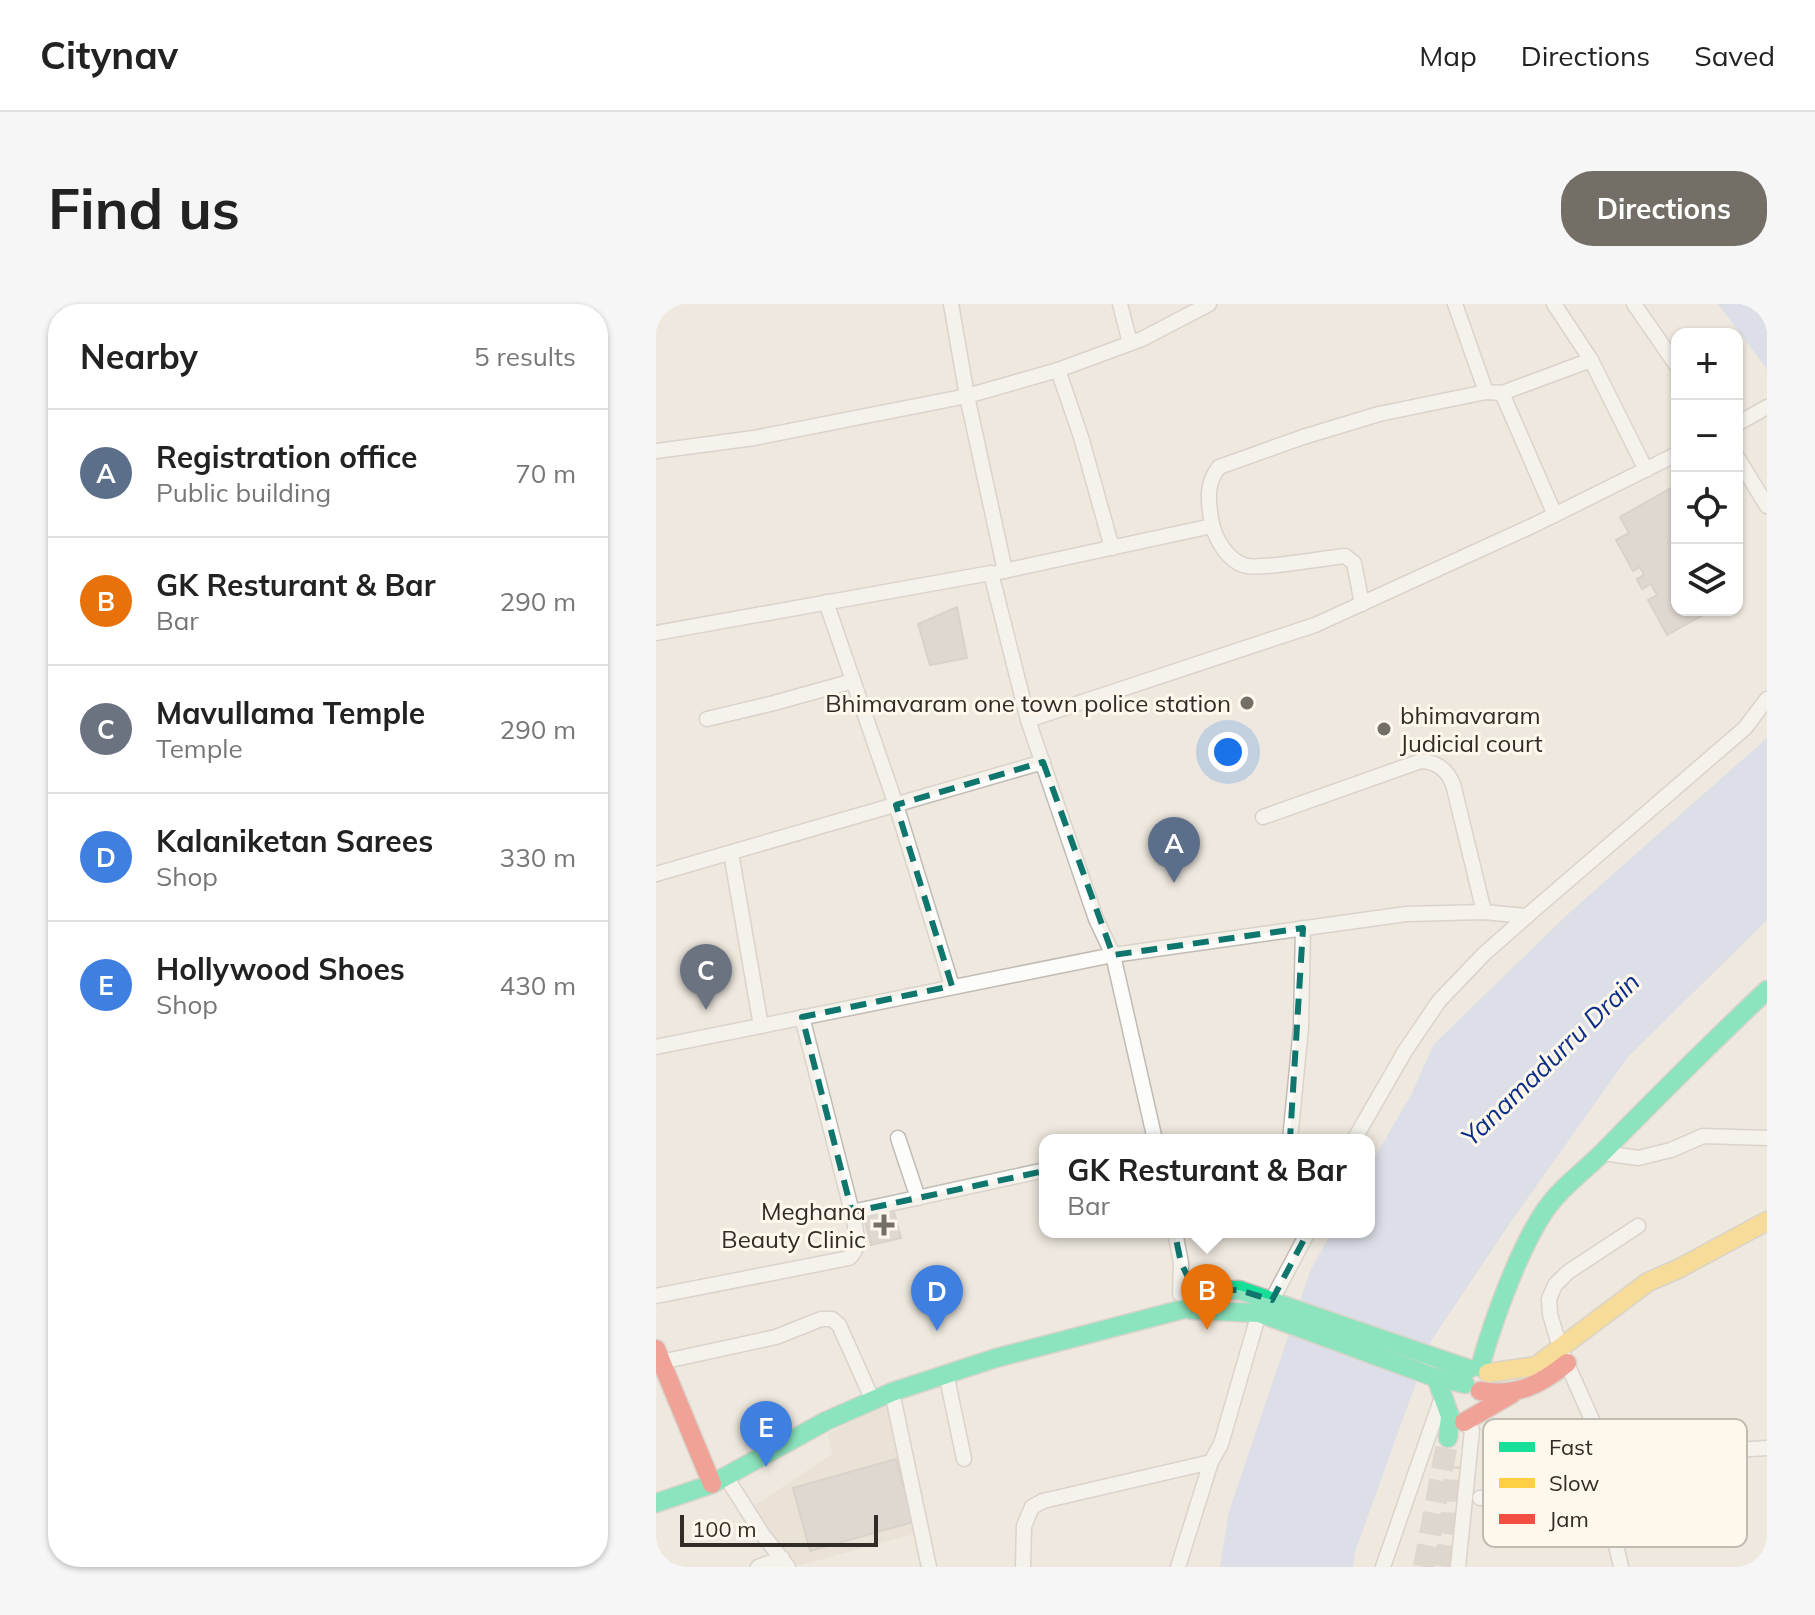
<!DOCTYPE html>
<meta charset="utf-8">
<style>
body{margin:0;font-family:Mulish,sans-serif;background:#f6f6f6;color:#222}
.controls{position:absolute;right:24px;top:24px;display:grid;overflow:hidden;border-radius:16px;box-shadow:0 2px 6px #0004}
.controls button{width:72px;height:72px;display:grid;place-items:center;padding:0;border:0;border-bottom:2px solid #e0e0e0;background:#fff;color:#222;font:40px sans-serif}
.scale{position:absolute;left:24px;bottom:20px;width:198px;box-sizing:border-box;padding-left:8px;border:4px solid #312d26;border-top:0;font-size:22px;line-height:28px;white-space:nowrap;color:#312d26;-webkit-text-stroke:6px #fef8ec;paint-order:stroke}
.you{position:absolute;left:572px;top:448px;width:28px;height:28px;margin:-20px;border:6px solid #fff;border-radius:50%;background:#1a73e8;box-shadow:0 0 0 12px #1a73e833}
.badge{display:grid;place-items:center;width:52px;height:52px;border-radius:50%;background:#736e66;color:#fff;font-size:26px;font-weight:700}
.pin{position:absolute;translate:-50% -66px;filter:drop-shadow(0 2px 4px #0008)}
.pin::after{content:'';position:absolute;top:42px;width:28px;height:24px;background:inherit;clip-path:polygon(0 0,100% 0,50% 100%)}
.popup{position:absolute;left:383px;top:830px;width:336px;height:104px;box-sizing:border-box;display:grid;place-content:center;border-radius:16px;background:#fff;filter:drop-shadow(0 2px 6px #0005);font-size:26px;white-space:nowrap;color:#767676}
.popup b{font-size:30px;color:#222}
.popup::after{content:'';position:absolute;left:50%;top:100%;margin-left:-16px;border:16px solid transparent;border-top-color:#fff}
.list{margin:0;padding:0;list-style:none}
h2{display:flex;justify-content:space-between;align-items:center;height:104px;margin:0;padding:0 32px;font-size:34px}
h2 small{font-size:26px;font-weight:400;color:#767676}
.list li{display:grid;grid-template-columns:52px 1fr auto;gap:24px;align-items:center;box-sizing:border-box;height:128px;padding:0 32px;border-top:2px solid #e0e0e0}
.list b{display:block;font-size:30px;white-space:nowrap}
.list p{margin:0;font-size:26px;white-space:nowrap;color:#767676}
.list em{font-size:26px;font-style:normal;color:#767676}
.icon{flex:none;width:44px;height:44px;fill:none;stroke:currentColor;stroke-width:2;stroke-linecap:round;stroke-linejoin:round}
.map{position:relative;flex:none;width:1111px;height:1263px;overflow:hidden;border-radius:32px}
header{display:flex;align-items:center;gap:48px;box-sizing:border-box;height:112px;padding:0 40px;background:#fff;border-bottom:2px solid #e0e0e0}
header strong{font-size:38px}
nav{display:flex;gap:44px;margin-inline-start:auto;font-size:28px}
.intro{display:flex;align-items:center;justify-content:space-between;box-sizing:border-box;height:192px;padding:0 48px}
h1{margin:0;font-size:56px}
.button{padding:20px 36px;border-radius:32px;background:#736e66;color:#fff;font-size:28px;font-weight:700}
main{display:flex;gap:48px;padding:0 48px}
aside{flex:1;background:#fff;border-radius:32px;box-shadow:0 2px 6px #0004}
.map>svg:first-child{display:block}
.commercial{fill:#e7dbce}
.water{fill:#c5d5f4}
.building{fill:#ccc6bf;stroke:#bdb8b0;stroke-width:2}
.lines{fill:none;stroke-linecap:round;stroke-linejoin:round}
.primary-tunnel{stroke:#c8c3b9;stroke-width:22;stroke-dasharray:22 11;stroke-linecap:butt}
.street-casing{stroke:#c0bbb4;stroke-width:17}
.fast-casing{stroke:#c0bbb4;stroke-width:21}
.slow-casing{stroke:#c0bbb4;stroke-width:21}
.jam-casing{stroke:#c0bbb4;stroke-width:21}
.street{stroke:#fcfcfa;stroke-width:14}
.fast{stroke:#16e098;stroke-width:18}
.slow{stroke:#ffcf43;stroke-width:18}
.jam{stroke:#f24e42;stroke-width:18}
.marked{fill:none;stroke:#0f766e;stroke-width:6;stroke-dasharray:16 10;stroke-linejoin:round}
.poi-dot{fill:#736e66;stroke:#fef8ec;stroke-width:3}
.labels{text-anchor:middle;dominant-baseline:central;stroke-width:6;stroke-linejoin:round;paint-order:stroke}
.poi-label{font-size:24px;fill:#312d26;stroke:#fef8ec;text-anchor:end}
.water-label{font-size:26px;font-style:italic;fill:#0b2e88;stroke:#fef8ec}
.key{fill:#fef8ec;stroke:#c0bbb1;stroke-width:2}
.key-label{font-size:22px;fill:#312d26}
</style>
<header>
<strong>Citynav</strong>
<nav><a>Map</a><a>Directions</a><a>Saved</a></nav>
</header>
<div class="intro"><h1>Find us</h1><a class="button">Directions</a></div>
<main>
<aside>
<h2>Nearby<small>5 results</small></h2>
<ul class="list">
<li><span class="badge" style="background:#5c6f8a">A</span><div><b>Registration office</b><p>Public building</p></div><em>70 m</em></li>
<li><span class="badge" style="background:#e8710a">B</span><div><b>GK Resturant &amp; Bar</b><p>Bar</p></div><em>290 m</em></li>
<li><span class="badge" style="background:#6b7280">C</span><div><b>Mavullama Temple</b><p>Temple</p></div><em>290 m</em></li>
<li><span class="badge" style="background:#3f7fe0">D</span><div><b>Kalaniketan Sarees</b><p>Shop</p></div><em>330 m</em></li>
<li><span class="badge" style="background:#3f7fe0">E</span><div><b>Hollywood Shoes</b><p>Shop</p></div><em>430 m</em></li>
</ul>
</aside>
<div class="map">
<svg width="1111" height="1263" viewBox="0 0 1111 1263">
<rect width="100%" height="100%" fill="#eee8de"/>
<polygon class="commercial" points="233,1096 261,1229 141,1262 96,1203 176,1150 172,1130"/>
<g class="water">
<polygon points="1062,0 1111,0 1111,65"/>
<polygon points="1111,434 1111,616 972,753 854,919 775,1037 699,1248 697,1263 564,1263 573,1207 655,965 676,928 713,928 713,863 755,791 778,740 912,610"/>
</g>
<g class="building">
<polygon points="1017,183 1021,191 1021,306 1056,306 1011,331 992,296 1001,291 995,280 986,285 981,275 988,271 984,263 977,267 960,236 973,229 964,213"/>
<polygon points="301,303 311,354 274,361 262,320"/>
<polygon points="236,901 245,934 215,941 207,908"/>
<polygon points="240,1155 257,1218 154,1247 137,1184"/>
</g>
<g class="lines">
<g class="primary-tunnel">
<polyline points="768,1263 792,1134"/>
<polyline points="788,1263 795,1223 799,1162"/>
</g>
<defs>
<g id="street">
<polyline points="295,0 311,92 349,267"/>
<polyline points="464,0 474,39"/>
<polyline points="799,0 830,88"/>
<polyline points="898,0 935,56 990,166"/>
<polyline points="978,0 1021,62"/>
<polyline points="402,66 425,133 456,244"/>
<polyline points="846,89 899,211"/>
<polyline points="1081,120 1111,103"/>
<polyline points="0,147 98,134 311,92 402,66 486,35 553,0"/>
<polyline points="1081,153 1111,202"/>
<polyline points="343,268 556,222"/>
<polyline points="170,298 240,501 296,682"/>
<path d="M706,300L698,259L689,252C668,254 609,265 591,262C572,258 558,234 555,215C552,195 550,180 563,163L647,133L723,110L830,88L846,89L935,56"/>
<polyline points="0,329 335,269 372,416 659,321 878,221 1021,150"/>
<polyline points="51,415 118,399 197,377"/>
<polyline points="372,416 440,615 457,651 499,836"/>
<path d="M607,513L765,457C782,458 791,466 797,480L828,608"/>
<polyline points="75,549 105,722"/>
<polyline points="0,570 387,458"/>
<polyline points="146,713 196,908"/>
<polyline points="0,743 457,651 750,610 828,608 871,612"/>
<polyline points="242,834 262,894"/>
<polyline points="634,836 645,723 647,624"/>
<polyline points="698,836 749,747 783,697 828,650 871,612 1089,424 1111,395"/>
<polyline points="947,849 982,854 1015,846 1047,832 1111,834"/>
<polyline points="519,928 525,959 524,990"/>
<path d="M0,992L193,954C207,942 199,925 196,908L389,866"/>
<polyline points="616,996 652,928"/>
<polyline points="5,1058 120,1033 165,1015 176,1015 183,1021 213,1088"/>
<polyline points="290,1069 308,1155"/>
<polyline points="236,1088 273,1263"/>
<polyline points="957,1154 1111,1144"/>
<polyline points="70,1173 107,1231 132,1263"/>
<polyline points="824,1194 958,1177"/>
<polyline points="102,1263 126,1254"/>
<polyline points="367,1263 368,1222 376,1203 387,1197 555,1158 565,1140 603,1009"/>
<polyline points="522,1263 555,1158"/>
<polyline points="727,1263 787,1090"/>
<polyline points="802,1263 816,1126 808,1118"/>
<polyline points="965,1263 960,1241 957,1154 937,1118 904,1044 894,1010 893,995 899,981 912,968 982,922"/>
</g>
<g id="fast">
<polyline points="541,988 583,986 813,1065"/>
<polyline points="535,1006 603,1009 775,1072 809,1080"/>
<path d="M824,1063C837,1017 863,944 890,905C907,881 930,866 950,845C1003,791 1056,738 1111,686"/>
<polyline points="780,1074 794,1112 792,1134"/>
<polyline points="0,1199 56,1180 170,1117 236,1088 340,1054 528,1005"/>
</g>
<polyline id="slow" points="832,1069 880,1062 992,978 1022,965 1111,917"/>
<g id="jam">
<polyline points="0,1045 56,1180"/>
<path d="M824,1087C860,1093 884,1081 911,1059"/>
<polyline points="808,1118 856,1090"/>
</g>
</defs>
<use href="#street" class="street-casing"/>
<use href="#fast" class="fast-casing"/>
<use href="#slow" class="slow-casing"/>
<use href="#jam" class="jam-casing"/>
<use href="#street" class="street"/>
<use href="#fast" class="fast"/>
<use href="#slow" class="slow"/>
<use href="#jam" class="jam"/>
</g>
<path d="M0 0H1111V1263H0ZM387,458L457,651L647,624L629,916L653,926L616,996L583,986L539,987L525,959L501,843L196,908L146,713L296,682L240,501Z" fill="#eee8de" fill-opacity=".55" fill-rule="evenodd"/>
<path class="marked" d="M387,458L457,651L647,624L629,916L653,926L616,996L583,986L539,987L525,959L501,843L196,908L146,713L296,682L240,501Z"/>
<g class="poi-dot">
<circle cx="591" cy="399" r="8"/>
<circle cx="728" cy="425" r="8"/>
<path d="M224 909h8v8h8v8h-8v8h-8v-8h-8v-8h8z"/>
</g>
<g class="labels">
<g class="poi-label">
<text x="575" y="399">Bhimavaram one town police station</text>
<text x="744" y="411" text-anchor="start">bhimavaram<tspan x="744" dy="28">Judicial court</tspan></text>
<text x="210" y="907">Meghana<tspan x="210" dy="28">Beauty Clinic</tspan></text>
</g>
<g class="water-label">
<text transform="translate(894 755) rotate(-44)">Yanamadurru Drain</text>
</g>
</g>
<rect x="827" y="1115" width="264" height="128" rx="12" class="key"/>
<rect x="843" y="1138" width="36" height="10" fill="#16e098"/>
<rect x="843" y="1174" width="36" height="10" fill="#ffcf43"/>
<rect x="843" y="1210" width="36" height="10" fill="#f24e42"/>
<g class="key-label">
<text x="893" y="1151">Fast</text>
<text x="893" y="1187">Slow</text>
<text x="893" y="1223">Jam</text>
</g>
</svg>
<div class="controls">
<button>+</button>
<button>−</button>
<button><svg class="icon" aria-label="locate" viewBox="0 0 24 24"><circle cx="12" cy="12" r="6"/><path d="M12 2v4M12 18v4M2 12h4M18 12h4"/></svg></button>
<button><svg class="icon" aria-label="layers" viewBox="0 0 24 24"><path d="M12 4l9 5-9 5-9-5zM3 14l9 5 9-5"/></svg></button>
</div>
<div class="scale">100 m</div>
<div class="you"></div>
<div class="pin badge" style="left:518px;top:579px;background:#5c6f8a">A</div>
<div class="pin badge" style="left:551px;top:1026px;background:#e8710a">B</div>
<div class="popup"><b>GK Resturant &amp; Bar</b>Bar</div>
<div class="pin badge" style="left:50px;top:706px;background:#6b7280">C</div>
<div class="pin badge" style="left:281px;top:1027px;background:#3f7fe0">D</div>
<div class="pin badge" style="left:110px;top:1163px;background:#3f7fe0">E</div>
</div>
</main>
